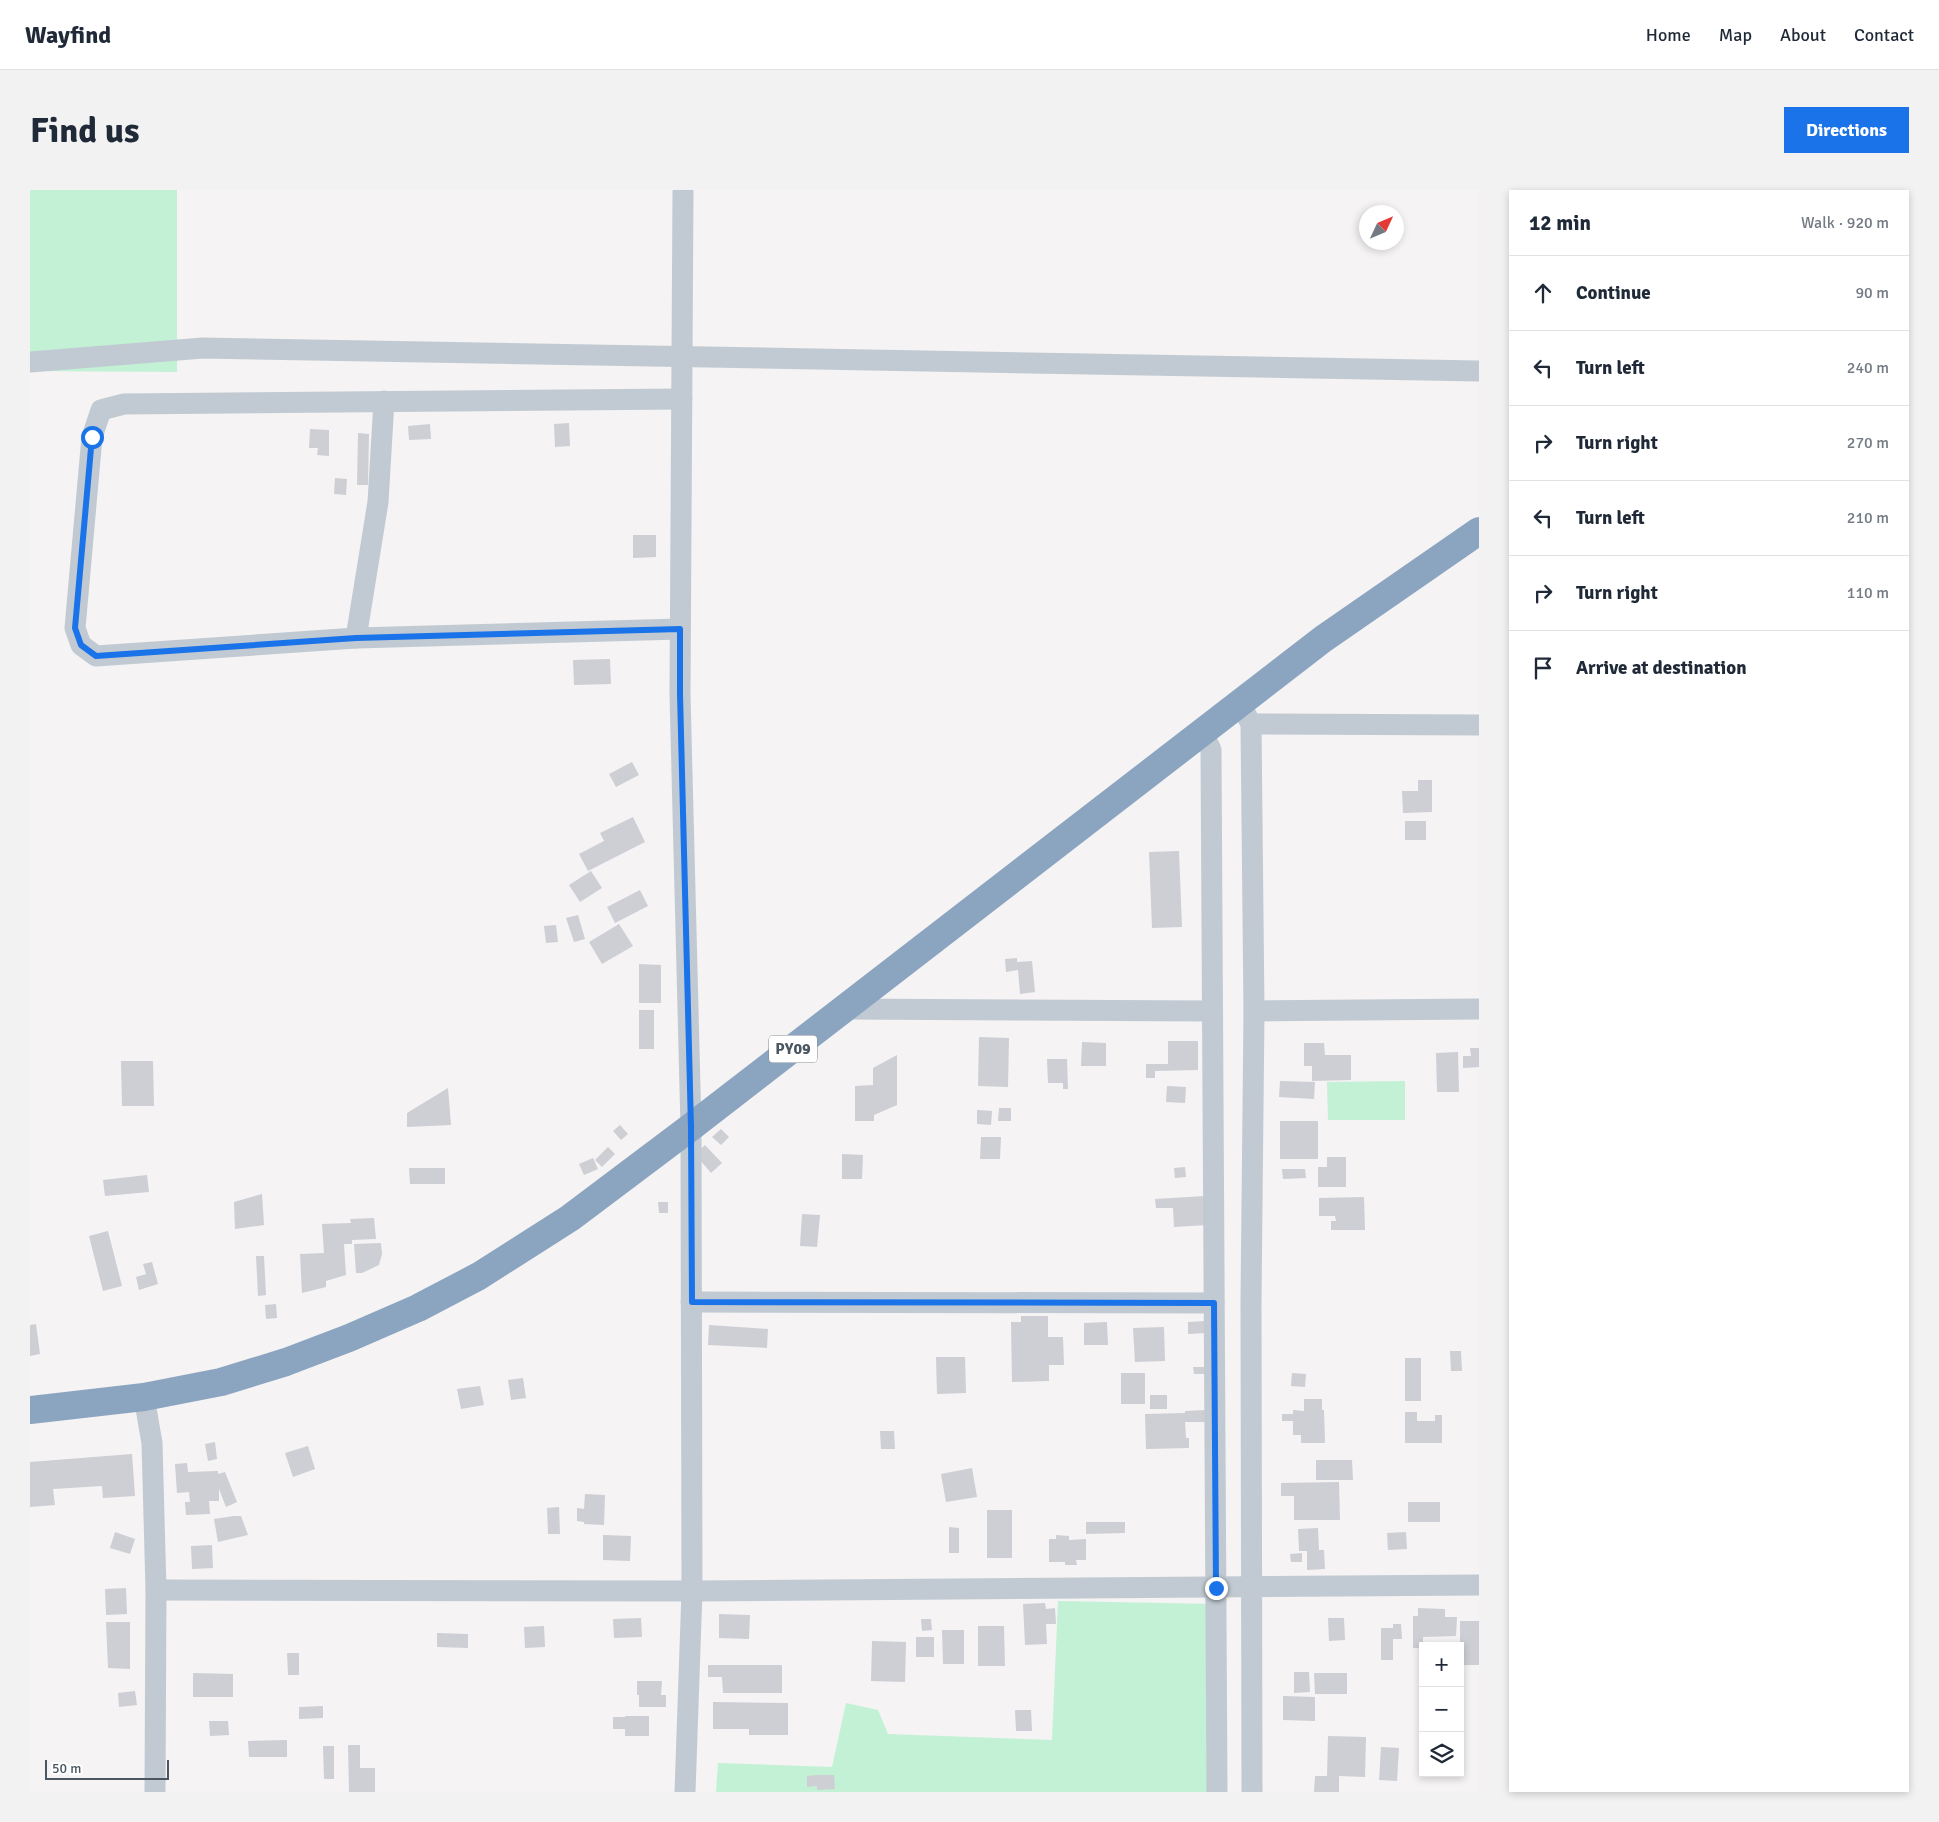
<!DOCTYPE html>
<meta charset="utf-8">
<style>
body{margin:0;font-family:Signika,sans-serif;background:#f2f2f3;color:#1f2937}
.controls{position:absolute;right:15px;bottom:15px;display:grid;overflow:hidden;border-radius:0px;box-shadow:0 2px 8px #0003}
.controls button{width:45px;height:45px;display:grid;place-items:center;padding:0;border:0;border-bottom:1px solid #e0e1e3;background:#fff;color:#1f2937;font:25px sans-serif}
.compass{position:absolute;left:1329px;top:15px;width:45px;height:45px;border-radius:50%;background:#fff;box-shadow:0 2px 8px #0003;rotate:46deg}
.scale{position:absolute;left:15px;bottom:12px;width:124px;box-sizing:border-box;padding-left:5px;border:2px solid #4a5661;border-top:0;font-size:14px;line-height:18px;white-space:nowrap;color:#4a5661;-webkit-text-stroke:4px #fff;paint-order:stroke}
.stop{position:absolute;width:15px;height:15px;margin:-11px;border:4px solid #1a73e8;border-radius:50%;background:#fff}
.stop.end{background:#1a73e8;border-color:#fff;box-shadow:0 1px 5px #0008}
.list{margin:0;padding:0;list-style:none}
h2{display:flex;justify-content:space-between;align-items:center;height:65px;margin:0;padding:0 20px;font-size:21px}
h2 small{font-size:16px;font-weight:400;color:#747a83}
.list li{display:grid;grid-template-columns:32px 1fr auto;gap:15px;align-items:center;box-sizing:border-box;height:75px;padding:0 20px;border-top:1px solid #e0e1e3}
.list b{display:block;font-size:19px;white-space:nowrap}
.list em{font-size:16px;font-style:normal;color:#747a83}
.icon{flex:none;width:28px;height:28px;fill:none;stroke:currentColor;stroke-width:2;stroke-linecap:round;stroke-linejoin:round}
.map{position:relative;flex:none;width:1449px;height:1602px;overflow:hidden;border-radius:0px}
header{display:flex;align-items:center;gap:30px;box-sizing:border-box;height:70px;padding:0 25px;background:#fff;border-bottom:1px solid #e0e1e3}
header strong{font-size:24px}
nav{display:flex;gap:28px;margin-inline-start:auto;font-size:18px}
.intro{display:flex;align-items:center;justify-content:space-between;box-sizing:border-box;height:120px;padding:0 30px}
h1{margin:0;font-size:35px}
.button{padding:12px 22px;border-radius:0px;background:#1a73e8;color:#fff;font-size:18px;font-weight:700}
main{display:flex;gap:30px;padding:0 30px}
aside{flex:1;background:#fff;border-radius:0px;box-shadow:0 2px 8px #0003}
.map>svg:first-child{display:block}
.green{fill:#c3f1d5}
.building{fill:#cdcfd5}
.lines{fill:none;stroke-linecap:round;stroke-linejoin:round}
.minor{stroke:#c1cad2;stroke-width:21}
.highway{stroke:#8ba5c1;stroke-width:28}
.route{stroke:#1a73e8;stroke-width:6}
.labels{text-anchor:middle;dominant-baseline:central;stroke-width:4.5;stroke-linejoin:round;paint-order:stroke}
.shield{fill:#fff;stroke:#808990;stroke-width:1}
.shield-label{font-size:16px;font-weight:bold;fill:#4a5661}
</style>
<header>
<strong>Wayfind</strong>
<nav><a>Home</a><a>Map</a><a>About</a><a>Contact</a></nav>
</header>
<div class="intro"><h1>Find us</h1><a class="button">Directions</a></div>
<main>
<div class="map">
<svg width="1449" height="1602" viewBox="0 0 1449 1602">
<rect width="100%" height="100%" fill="#f5f3f3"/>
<g class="green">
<polygon points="0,0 147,0 147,182 0,181"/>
<polygon points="1375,891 1375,930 1298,930 1297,892"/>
<polygon points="1028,1411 1186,1414 1186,1602 686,1602 688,1573 802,1577 816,1513 848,1520 858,1544 1022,1550"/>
</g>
<g class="building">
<polygon points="539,233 540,256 525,257 524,234"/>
<polygon points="400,234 401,249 379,250 378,236"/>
<polygon points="280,239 299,240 299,266 287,265 288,258 279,258"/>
<polygon points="328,243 339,244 338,295 327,295"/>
<polygon points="305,288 317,289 316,305 304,304"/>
<polygon points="603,345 626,345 626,367 603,368"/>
<polygon points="580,469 581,494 544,495 543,470"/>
<polygon points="602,572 609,585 586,597 579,584"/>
<polygon points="1388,590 1402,590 1402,622 1373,623 1372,601 1388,601"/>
<polygon points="603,627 615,652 558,681 549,664 574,651 570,643"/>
<rect x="1375" y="631" width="21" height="19"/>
<polygon points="1149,661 1152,737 1122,738 1119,662"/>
<polygon points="561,681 572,698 550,712 539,695"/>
<polygon points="610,700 618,716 585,733 577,717"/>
<polygon points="548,725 555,749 544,752 536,728"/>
<polygon points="589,734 603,756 572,774 559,752"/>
<polygon points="526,735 528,752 516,753 514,736"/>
<polygon points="987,768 987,772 1002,771 1005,802 990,804 988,780 976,782 975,769"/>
<polygon points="609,774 631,775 631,813 609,813"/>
<rect x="609" y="820" width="15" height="39"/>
<polygon points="949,847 979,848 978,897 948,896"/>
<polygon points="1138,851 1168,851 1168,880 1125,881 1125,888 1116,888 1116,874 1138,874"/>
<polygon points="1052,852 1076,853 1076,876 1051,876"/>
<polygon points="1274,853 1294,853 1295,865 1321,865 1321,890 1282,891 1282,876 1274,876"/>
<polygon points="1440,858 1449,858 1449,877 1433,878 1433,866 1441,866"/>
<polygon points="1428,862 1429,902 1407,902 1406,863"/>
<polygon points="867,865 867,915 844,925 844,931 825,931 825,896 843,895 843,878"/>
<polygon points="1017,869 1037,869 1038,899 1033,899 1033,893 1018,893"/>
<polygon points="91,871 123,871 124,916 92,916"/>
<polygon points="1250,891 1285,892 1284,909 1249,907"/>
<polygon points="1137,896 1156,897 1155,913 1136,912"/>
<polygon points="418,898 421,935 377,937 377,923"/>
<polygon points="969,918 981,918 981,931 968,931"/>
<polygon points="947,920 962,921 961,935 947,934"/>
<rect x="1250" y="931" width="38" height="38"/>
<polygon points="590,935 598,944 591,950 583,941"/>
<polygon points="691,939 699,947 691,955 682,947"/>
<polygon points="951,947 971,947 970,969 950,969"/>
<polygon points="675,955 692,973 681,983 665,964"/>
<polygon points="578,957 585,964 572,977 565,970"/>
<polygon points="812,964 833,965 832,989 812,989"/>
<polygon points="1297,967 1316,967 1316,997 1288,997 1288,977 1297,977"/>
<polygon points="563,968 568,979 554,985 549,974"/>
<polygon points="1155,977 1156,987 1145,988 1144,978"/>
<polygon points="379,978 415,978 415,994 380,994"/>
<polygon points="1252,979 1275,979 1276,988 1253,989"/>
<polygon points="117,985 119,1002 75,1006 73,990"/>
<polygon points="232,1004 234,1035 205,1039 204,1012"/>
<polygon points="1175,1006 1177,1035 1144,1037 1143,1018 1126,1018 1125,1009"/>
<polygon points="1334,1007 1335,1040 1301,1040 1301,1031 1306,1031 1305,1026 1289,1026 1289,1008"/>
<polygon points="628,1012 638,1012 638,1023 629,1023"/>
<polygon points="772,1024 790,1025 787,1057 770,1056"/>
<polygon points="344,1028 346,1049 322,1050 322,1054 314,1054 316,1085 296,1091 296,1097 272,1103 270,1064 294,1063 292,1034 321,1033 320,1029"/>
<polygon points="78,1041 92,1096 73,1101 59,1046"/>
<polygon points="351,1053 352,1064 349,1075 332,1083 326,1083 324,1054"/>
<polygon points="226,1066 234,1066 236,1105 228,1106"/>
<polygon points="122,1072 128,1094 109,1100 106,1087 116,1084 113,1074"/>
<polygon points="246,1114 247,1128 236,1129 235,1115"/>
<polygon points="991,1126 1018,1126 1018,1147 1033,1147 1034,1175 1019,1175 1019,1191 982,1192 981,1132 991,1132"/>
<polygon points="1175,1131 1176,1143 1158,1144 1158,1132"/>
<polygon points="1077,1132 1078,1155 1054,1155 1054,1133"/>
<polygon points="6,1134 10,1164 0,1166 0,1135"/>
<polygon points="679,1135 738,1139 737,1158 678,1155"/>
<polygon points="1134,1137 1135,1171 1105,1172 1103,1138"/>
<polygon points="1420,1161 1431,1161 1432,1181 1421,1181"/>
<polygon points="906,1167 935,1167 936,1203 907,1204"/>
<rect x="1375" y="1168" width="16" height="43"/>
<polygon points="1163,1177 1176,1177 1176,1184 1164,1184"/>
<rect x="1091" y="1183" width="24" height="31"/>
<polygon points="1262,1183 1276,1184 1275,1197 1261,1196"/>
<polygon points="493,1188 496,1208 481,1210 478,1190"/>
<polygon points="450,1196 454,1215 431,1219 427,1199"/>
<rect x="1120" y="1205" width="17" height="14"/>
<polygon points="1274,1209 1292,1209 1292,1220 1294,1220 1295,1253 1271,1253 1271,1245 1263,1245 1263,1231 1252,1231 1252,1224 1263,1224 1263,1220 1274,1221"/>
<polygon points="1176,1220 1176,1232 1155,1232 1156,1248 1159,1248 1159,1258 1116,1259 1115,1224 1155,1223 1155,1221"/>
<polygon points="1375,1222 1387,1222 1387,1231 1405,1231 1405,1225 1412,1225 1412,1253 1375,1253"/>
<polygon points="850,1241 864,1241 865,1259 851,1259"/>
<polygon points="185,1252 187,1269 178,1271 175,1254"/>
<polygon points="278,1256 285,1279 263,1287 255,1263"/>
<polygon points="102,1264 105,1306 73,1308 72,1296 23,1299 25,1315 0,1317 0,1272"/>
<polygon points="1286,1270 1322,1270 1323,1290 1286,1290"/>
<polygon points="157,1273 158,1282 188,1281 188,1284 195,1282 207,1312 196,1317 189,1299 189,1311 179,1311 180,1324 156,1325 155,1312 160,1312 159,1302 147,1303 145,1274"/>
<polygon points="942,1278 947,1307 916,1312 911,1284"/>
<polygon points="1309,1292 1310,1330 1264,1330 1264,1306 1251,1306 1251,1293"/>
<polygon points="555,1304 575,1305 574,1335 554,1334 554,1332 547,1331 547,1318 554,1319"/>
<rect x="1378" y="1312" width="32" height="20"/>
<polygon points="529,1317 530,1344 518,1344 517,1318"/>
<rect x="957" y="1320" width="25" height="48"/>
<polygon points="204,1326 211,1326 218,1345 188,1352 184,1329"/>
<polygon points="1056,1332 1095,1332 1095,1343 1056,1344"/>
<polygon points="919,1337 929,1338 929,1363 919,1363"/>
<polygon points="1288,1338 1289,1360 1294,1360 1295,1379 1277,1380 1277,1361 1269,1361 1268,1339"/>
<polygon points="85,1342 105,1349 100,1364 80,1358"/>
<polygon points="1376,1342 1377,1359 1358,1360 1357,1343"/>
<polygon points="573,1345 601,1346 600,1371 573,1370"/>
<polygon points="1026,1345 1039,1346 1039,1350 1056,1349 1056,1370 1046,1370 1047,1375 1035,1375 1035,1372 1019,1372 1019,1349 1026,1349"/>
<polygon points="182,1355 183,1378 162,1379 161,1356"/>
<polygon points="1272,1363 1272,1372 1261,1372 1260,1364"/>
<polygon points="96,1398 97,1424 76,1425 75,1399"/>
<polygon points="1015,1413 1016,1419 1025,1418 1026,1434 1016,1434 1017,1454 995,1455 993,1414"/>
<polygon points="1388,1418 1415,1419 1415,1427 1427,1427 1426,1446 1393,1447 1393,1458 1383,1458 1383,1426 1388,1426"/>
<polygon points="689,1424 720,1425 719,1449 689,1448"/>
<polygon points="611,1428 612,1447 584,1448 583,1429"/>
<polygon points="1298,1428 1314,1428 1315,1450 1299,1451"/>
<polygon points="891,1429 901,1429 902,1440 892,1441"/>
<rect x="1430" y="1431" width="19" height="44"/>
<polygon points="76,1432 100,1432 100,1479 78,1478"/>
<polygon points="1363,1434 1371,1434 1372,1449 1363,1449 1363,1470 1351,1470 1351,1438 1363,1438"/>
<polygon points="514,1436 515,1457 495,1458 494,1437"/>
<polygon points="948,1436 974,1436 975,1476 948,1476"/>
<polygon points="912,1440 934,1440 934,1474 913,1474"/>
<polygon points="407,1443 438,1444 438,1458 407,1457"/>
<rect x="886" y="1447" width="18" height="20"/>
<polygon points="842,1451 876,1452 875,1492 841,1491"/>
<polygon points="257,1463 269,1463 269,1485 258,1485"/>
<polygon points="678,1475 752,1475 752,1503 693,1503 692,1487 678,1487"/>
<polygon points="1264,1482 1279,1482 1280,1502 1264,1503"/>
<polygon points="163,1483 203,1484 203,1507 163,1507"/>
<polygon points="1284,1483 1317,1483 1317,1504 1285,1504"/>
<polygon points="607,1491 632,1491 631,1505 636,1505 636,1517 609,1517 609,1505 607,1505"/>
<polygon points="105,1501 107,1515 89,1517 88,1503"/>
<polygon points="1253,1506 1285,1507 1285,1531 1253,1530"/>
<polygon points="683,1512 758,1513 758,1545 719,1545 719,1539 683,1539"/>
<polygon points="293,1516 293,1528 269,1529 269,1517"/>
<polygon points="985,1520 1001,1520 1002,1541 986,1541"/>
<polygon points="595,1526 619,1526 619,1546 595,1546 595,1539 583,1539 583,1527 595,1527"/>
<polygon points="179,1531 198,1531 199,1545 180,1546"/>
<polygon points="1298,1546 1336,1547 1335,1587 1309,1586 1309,1602 1284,1602 1285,1586 1297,1586"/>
<polygon points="257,1550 257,1567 219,1567 218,1551"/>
<polygon points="318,1555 330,1555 330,1578 345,1578 345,1602 319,1602"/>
<polygon points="293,1556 304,1556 304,1589 294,1589"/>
<polygon points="1351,1557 1369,1558 1367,1591 1349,1590"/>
<polygon points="787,1585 804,1585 805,1599 787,1600 787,1596 777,1597 777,1586"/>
</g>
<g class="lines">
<g class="minor">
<polyline points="653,0 650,504 661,937 662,1401 655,1602"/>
<polyline points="0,172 173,158 1449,181"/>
<polyline points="650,439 326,448 66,466 51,455 45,438 62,247 71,220 94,214 652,209"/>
<polyline points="326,448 348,312 354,211"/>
<polyline points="1210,513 1221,534 1224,821 1221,1113 1222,1602"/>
<polyline points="1221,534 1449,535"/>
<polyline points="1173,542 1181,560 1187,1602"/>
<polyline points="815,819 1182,821"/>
<polyline points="1224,821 1449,819"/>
<polyline points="661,1112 1184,1113"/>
<polyline points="114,1207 122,1253 126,1400 125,1602"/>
<polyline points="126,1400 662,1401 1449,1395"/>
</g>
<polyline class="highway" points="0,1220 114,1207 191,1192 256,1172 319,1148 388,1118 449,1086 540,1028 661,937 1293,449 1449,341"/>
</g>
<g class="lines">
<polyline class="route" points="62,247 45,438 51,455 66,466 326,448 650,439 650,504 661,937 662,1112 1184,1113 1186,1398"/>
</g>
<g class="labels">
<rect class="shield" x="739" y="845.5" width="48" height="27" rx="4"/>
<g class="shield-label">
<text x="763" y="859">PY09</text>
</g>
</g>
</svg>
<div class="controls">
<button>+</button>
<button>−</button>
<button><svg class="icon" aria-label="layers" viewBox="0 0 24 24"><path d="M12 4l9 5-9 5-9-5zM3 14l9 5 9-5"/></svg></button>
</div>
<svg class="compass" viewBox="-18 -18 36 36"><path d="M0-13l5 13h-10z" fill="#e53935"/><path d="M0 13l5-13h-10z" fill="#747a83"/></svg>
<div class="scale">50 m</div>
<div class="stop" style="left:62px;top:247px"></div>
<div class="stop end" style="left:1186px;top:1398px"></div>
</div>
<aside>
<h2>12 min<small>Walk · 920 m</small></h2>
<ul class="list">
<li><svg class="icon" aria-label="ahead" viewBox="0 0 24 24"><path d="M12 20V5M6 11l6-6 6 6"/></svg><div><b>Continue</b></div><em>90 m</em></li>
<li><svg class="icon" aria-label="left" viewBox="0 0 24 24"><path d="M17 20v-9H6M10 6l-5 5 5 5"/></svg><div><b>Turn left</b></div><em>240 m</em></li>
<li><svg class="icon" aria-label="right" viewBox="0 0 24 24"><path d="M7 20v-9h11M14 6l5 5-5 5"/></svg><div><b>Turn right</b></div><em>270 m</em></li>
<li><svg class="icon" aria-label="left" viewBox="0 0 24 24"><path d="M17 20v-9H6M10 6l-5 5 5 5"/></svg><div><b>Turn left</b></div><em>210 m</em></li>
<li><svg class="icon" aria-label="right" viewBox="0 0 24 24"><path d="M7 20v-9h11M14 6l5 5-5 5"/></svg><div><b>Turn right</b></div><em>110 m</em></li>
<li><svg class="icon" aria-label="arrive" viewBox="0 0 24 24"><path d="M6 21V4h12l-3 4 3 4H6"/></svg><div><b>Arrive at destination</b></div></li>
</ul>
</aside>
</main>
